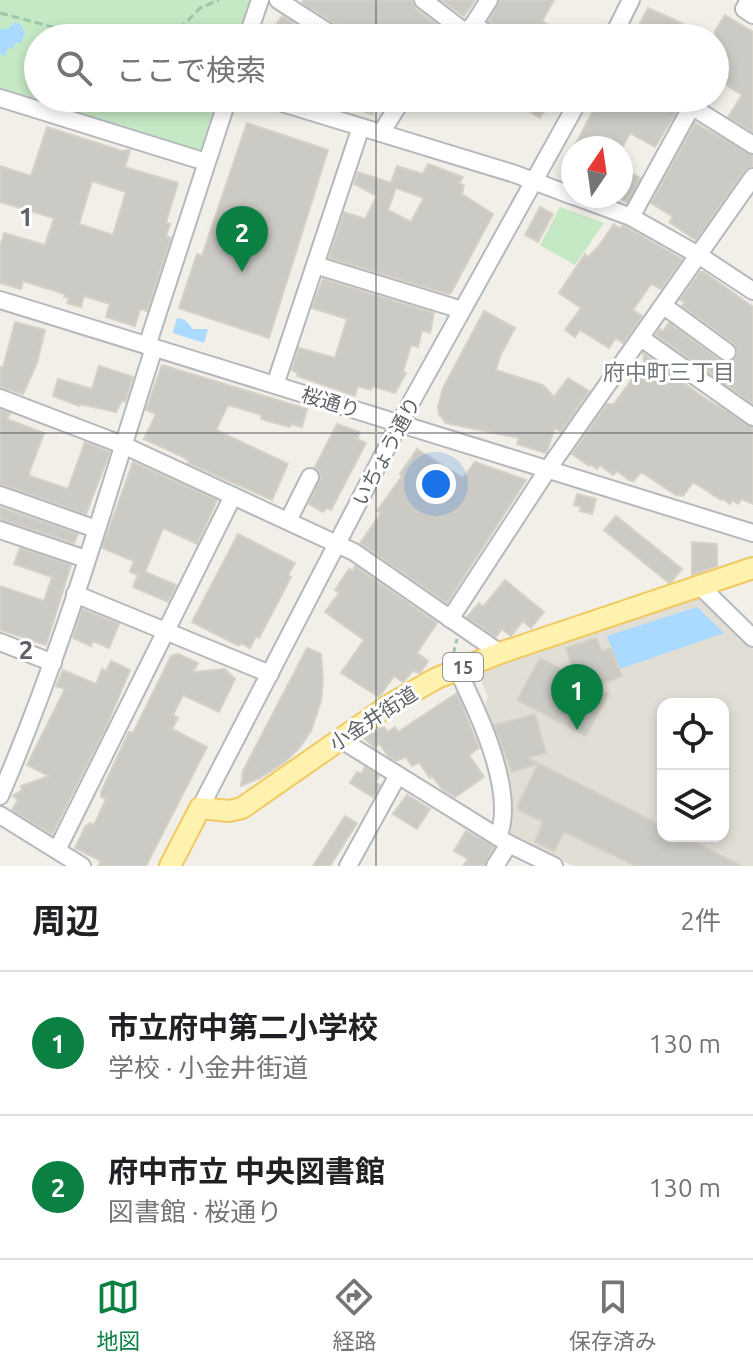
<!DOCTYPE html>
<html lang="ja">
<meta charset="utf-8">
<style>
body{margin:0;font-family:Ubuntu,"Noto Sans JP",sans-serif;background:#f2f2f2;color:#202124}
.controls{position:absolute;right:24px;bottom:24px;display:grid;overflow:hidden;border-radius:16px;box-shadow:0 4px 12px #0003}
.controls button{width:72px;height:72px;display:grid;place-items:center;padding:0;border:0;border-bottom:2px solid #e0e0e0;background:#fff;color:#202124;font:40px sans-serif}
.compass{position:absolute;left:561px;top:136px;width:72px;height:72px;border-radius:50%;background:#fff;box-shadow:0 4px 12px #0003;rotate:13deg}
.you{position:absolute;left:436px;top:484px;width:28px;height:28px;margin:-20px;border:6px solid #fff;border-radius:50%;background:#1a73e8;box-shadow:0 0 0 12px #1a73e833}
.badge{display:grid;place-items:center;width:52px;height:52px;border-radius:50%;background:#0b8043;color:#fff;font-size:26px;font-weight:700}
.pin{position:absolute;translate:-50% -66px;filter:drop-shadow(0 2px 4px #0008)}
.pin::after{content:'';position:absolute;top:42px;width:28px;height:24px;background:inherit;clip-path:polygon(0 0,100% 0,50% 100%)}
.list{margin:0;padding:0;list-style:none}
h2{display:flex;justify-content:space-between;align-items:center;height:104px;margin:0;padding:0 32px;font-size:34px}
h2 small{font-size:26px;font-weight:400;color:#757577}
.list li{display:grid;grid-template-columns:52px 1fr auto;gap:24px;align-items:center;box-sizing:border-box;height:144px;padding:0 32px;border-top:2px solid #e0e0e0}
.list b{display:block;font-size:30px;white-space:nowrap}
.list p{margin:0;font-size:26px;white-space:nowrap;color:#757577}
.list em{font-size:26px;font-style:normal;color:#757577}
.icon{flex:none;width:44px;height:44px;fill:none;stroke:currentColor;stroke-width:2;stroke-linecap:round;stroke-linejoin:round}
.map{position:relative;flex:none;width:753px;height:866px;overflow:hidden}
.search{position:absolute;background:#fff;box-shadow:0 4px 12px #0003;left:24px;right:24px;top:24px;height:88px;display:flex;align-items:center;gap:20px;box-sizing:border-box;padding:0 28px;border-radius:44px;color:#757577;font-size:30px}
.sheet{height:392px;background:#fff}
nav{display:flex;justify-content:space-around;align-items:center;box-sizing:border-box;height:112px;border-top:2px solid #e0e0e0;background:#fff;font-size:22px;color:#757577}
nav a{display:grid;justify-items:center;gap:4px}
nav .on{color:#0b8043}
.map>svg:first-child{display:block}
.education{fill:#e1ded6;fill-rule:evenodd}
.green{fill:#c5e8c5}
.water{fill:#aadaff}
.building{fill:#cccac5;stroke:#d6d1c6;stroke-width:2;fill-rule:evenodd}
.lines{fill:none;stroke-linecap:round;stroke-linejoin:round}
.minor-casing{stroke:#b5b8bc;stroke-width:20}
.major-casing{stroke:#f2c960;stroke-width:24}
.path{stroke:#9cc7a9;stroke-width:3;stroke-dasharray:8 4;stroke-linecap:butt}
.minor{stroke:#fff;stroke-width:16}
.major{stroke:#fff2af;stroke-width:20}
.path-bridge{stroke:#9cc7a9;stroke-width:3;stroke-dasharray:8 4;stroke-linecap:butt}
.grid{fill:none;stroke:#5f6368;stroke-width:2;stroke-opacity:0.55}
.labels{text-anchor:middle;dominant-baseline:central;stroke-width:6;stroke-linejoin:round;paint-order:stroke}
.shield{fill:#fff;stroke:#8f9295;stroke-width:2}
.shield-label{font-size:18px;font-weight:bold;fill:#5f6368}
.street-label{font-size:20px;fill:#5f6368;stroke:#fff}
.neighbourhood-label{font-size:22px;fill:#70757a;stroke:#fff}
.grid-label{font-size:26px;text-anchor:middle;font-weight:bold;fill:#5f6368;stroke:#fff;stroke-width:6;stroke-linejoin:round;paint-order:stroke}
</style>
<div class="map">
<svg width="753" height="866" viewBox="0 0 753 866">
<rect width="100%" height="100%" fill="#f1efe8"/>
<path class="education" d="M698,598L702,599L753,649V866H573L511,835L503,770L484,709L488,697L478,673ZM663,704H723V836H663Z"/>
<g class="green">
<polygon points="0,0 255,0 242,38 38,38 38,98 222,98 205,150 200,153 0,92"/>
<polygon points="560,207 604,223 575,265 540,245"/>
</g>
<g class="water">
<polygon points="15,22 20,24 25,32 21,44 16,42 13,49 8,47 5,56 0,54 0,29 8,29"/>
<polygon points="177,318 185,320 193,329 208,329 204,343 173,333"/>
<polygon points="697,607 724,633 620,669 607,636"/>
</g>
<g class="building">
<polygon points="304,0 412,0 416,9 441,28 434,38 363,38 341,23 339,26 302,3"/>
<polygon points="441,0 475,0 464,16"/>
<polygon points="500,0 554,0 542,21 572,38 507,38 502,29 489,21"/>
<polygon points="648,8 675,20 709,38 667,38 639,25"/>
<polygon points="725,15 753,32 753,132 728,117 742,95 715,78 715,31"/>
<polygon points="282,16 317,38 290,38 274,28"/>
<polygon points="330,98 368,98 376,102 372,114 330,101"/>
<polygon points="534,98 552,98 540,118 527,110"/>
<polygon points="600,98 660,98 677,111 655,147 630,133 622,148 582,148 575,145"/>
<polygon points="247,123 328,150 269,338 179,308 197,254 202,256"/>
<polygon points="695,123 753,156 753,166 744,171 696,240 669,222 673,217 651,203"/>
<path d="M47,127L122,151L130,150L125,167L178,183L166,222L170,224L166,236L171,238L147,311L140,309L135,326L106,317L110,304L84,296L81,307L67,303L69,298L64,297L65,294L23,281L21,289L0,283V247L4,233L45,245L54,218L0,202V166L31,176ZM92,181L126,192L113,235L79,224Z"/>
<path d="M428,164L463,177L459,183L464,185L462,194L493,214L451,293L448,294L329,258L344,212L365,219L377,196L354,184L358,172L391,183L397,166L423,174ZM396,188L424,198L411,222L388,210Z"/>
<polygon points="621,167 640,178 627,202 621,199"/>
<polygon points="540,207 553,214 538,242 525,235"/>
<polygon points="614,224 620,229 622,226 626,227 682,259 661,289 651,284 633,310 642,316 623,343 616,338 609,348 580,330 575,337 565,330 581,308 559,293 585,254 588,257 598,247"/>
<polygon points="700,272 704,272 753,307 753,404 656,335 660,329 663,331 669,323 721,361 731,362 736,358 738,352 734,344 682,306 685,302 680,300"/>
<polygon points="323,279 434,313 430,333 422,330 418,347 411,345 403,372 406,373 395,393 372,386 371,390 358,386 355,396 297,376 298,373 292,370 299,348 335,358 347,319 312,308"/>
<polygon points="484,311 515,328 500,356 496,370 543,385 554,397 568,378 589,391 561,432 555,428 546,453 517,444 519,438 446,423 439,414 438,407 443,388"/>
<polygon points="15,322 45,330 37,363 23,394 0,387 0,367 3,368"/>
<polygon points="643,353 703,397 753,428 753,504 742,499 738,504 732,500 730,504 722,498 721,500 693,482 683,496 676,495 641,472 634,481 629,480 617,471 613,475 600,465 597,469 590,464 589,466 572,454 607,404 614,404 644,362"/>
<polygon points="162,365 307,409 302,427 291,424 290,427 261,419 262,415 228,405 216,430 288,464 272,500 188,463 189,461 179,455 144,439 156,414 146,410"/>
<polygon points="99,366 133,377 125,402 122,400 116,412 80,404 79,406 53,396 58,379 92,389"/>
<polygon points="0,410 10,413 7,419 44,433 29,473 30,476 68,489 85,442 110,452 86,514 0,484"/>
<polygon points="337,424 360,432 357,439 366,443 331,510 326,508 323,512 309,504 321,477 315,467"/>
<polygon points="417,449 463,478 475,462 526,480 447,603 360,543 381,513 377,511 402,476 400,474"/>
<polygon points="133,462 217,500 197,544 163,528 145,572 176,585 168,602 133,587 138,575 130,572 134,561 102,548"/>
<polygon points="577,494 596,499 592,514 580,511 581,507 574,505"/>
<polygon points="0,507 78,534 74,543 0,519"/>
<polygon points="616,516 682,569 672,581 669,583 604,530"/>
<polygon points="238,534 295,563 288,575 291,577 259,638 256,636 250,648 241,643 239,646 192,622"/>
<polygon points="692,542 717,544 717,566 692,575"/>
<polygon points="20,548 71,565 46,645 0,630 0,586 44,601 52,577 14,564"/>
<polygon points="355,566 437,623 417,653 428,661 420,673 413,671 403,682 394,676 379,697 341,673 364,640 325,612 339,593 335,590 349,569 353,571"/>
<polygon points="505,580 544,612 531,628 523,621 511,636 502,629 496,637 467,617 479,603 483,607"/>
<polygon points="82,609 119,624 109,648 93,641 91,646 73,638"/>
<polygon points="596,638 602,651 611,648 622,676 595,687 608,694 586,736 517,700 540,658 574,676 566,648"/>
<polygon points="307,648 321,654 323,680 321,701 311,731 300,747 286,761 260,778 241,786 243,771"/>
<polygon points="178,654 198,663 193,672 225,669 235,679 219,712 183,695 173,715 178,718 172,729 207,747 146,866 98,866 101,861 75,848 85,827 90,823 94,825 106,799 101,797 101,792 129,732 133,733 171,656"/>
<polygon points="111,661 130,670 106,727 52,834 12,810 18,800 13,796 22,790 21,786 49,776 27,765 65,689 56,686 63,670 96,684 102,669 106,671"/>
<polygon points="457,693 479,748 469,755 484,777 455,797 442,789 432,776 430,778 419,762 412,766 406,757 396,761 388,756 380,744 374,747 364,738 383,726 388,732 395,727 398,732"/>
<polygon points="535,714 546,753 528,758 663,826 663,836 682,836 742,866 636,866 564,832 554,851 535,842 543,822 519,810 518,805 538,764 512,772 494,725"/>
<polygon points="365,767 379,776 375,782 380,785 373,797 350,783 357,772 361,774"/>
<polygon points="407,795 430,809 417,829 393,814"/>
<polygon points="345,816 357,823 330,866 313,866"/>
<polygon points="466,831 494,847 484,866 463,866 468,859 454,851"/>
</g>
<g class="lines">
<defs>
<g id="minor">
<polyline points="278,0 337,38"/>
<polyline points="423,0 465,32"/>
<polyline points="749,0 744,9 753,15"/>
<polyline points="473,25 496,38"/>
<polyline points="247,38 260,0"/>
<polyline points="460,38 473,25 489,0"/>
<polyline points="612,38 631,0"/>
<polyline points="0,98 206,162"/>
<polyline points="266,98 361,127 275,385"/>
<polyline points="678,98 753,145"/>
<polyline points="361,127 515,174 573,196"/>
<polyline points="381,133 403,98"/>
<polyline points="574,196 631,217 700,256 753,291"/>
<polyline points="631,217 692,106"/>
<polyline points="315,265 462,310"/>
<polyline points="0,300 753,533"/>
<polyline points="664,306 727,352"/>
<polyline points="641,338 753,417"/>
<polyline points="147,346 228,98"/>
<polyline points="0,398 123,445 354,552 500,653"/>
<polyline points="0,495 96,529"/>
<polyline points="288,521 310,477"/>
<polyline points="0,530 86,559"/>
<polyline points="701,587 753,638"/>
<polyline points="75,594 270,674"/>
<polyline points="450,619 548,469 753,177"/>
<polyline points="0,642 53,663"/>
<path d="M457,669C477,710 517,792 498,837"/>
<polyline points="340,739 509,844 554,866"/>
<path d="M0,796C63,651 106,498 154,348"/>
<polyline points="200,808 399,424 580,98"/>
<polyline points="0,815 82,866"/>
<polyline points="57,850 233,496"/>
<polyline points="348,866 398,775"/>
<polyline points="495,866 509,844"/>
</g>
<polyline id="major" points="170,866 200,808 229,811 242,808 391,704 437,678 500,653 753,568"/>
</defs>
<use href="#minor" class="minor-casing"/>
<use href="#major" class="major-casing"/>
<g class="path">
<polyline points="0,13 94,38"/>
<polyline points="53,38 56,29"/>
<polyline points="171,38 200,8 219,0"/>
<polyline points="84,109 87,99 142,104 151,98"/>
<polyline points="453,655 457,639"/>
</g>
<use href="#minor" class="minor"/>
<use href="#major" class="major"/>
<polyline class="path-bridge" points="457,654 469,679"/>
</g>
<path class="grid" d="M376,0V38M376,98V866M0,433H753"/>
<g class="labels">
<rect class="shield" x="443" y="653" width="40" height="28" rx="6"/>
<g class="shield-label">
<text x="463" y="667">15</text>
</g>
<g class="street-label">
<text transform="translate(331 402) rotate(17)">桜通り</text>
<text transform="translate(386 451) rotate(-62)">いちょう通り</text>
<text transform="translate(373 718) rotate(-33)">小金井街道</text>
</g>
<g class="neighbourhood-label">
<text x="669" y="371">府中町三丁目</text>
</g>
</g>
<g class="grid-label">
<text x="26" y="226">1</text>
<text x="26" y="659">2</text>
</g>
</svg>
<div class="controls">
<button><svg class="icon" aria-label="locate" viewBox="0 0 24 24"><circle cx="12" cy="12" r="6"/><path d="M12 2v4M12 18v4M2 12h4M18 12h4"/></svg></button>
<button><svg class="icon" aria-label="layers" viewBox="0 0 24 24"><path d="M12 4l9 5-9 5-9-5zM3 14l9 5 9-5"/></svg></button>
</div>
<svg class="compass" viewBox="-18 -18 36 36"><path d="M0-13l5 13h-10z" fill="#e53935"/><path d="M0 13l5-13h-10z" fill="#757577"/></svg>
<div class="you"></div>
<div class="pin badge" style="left:577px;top:730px">1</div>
<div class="pin badge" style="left:242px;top:272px">2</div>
<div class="search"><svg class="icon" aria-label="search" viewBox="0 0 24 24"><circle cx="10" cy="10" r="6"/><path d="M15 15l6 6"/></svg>ここで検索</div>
</div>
<section class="sheet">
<h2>周辺<small>2件</small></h2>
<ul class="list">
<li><span class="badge">1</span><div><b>市立府中第二小学校</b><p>学校 · 小金井街道</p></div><em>130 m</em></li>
<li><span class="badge">2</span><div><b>府中市立 中央図書館</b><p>図書館 · 桜通り</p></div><em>130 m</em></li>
</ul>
</section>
<nav>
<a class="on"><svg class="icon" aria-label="map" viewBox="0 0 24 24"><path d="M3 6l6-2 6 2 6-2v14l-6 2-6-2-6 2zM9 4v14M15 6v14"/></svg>地図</a>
<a><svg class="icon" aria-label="directions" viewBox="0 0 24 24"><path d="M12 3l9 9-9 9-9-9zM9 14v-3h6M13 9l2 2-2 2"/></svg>経路</a>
<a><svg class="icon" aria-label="saved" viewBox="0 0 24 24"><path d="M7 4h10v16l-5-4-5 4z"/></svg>保存済み</a>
</nav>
